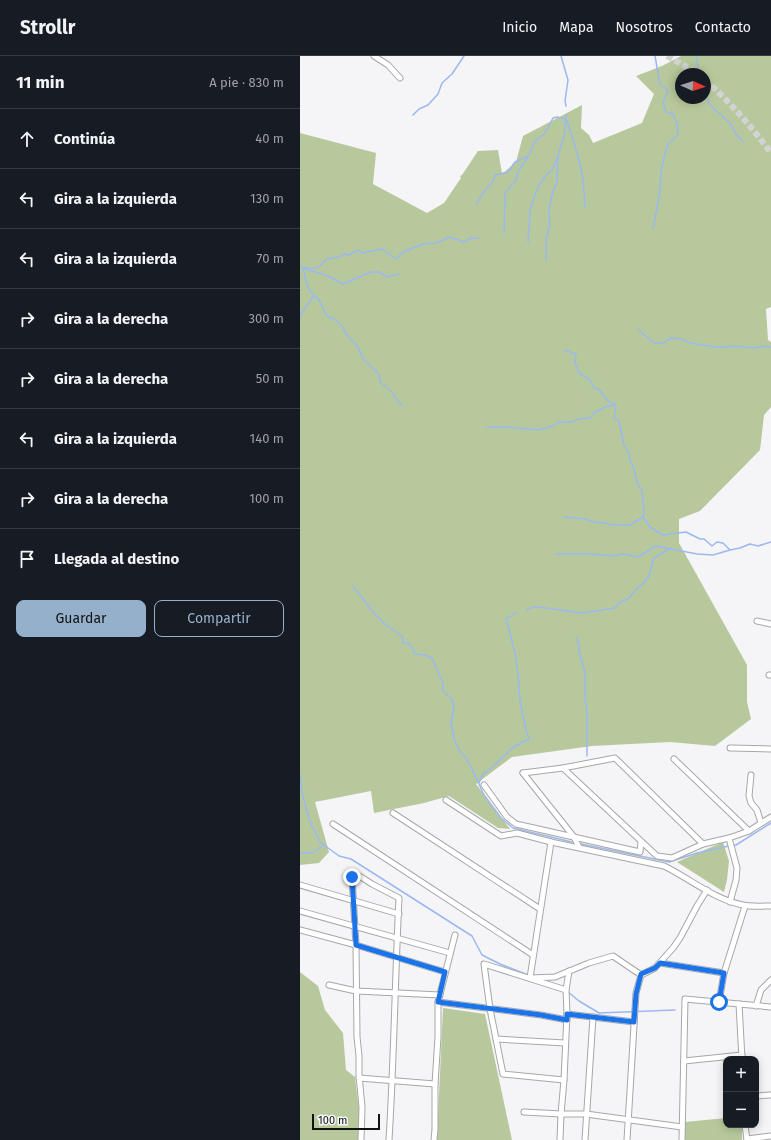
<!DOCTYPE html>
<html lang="es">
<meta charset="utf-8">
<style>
body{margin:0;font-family:"Fira Sans",sans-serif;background:#242831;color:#f1f3f6}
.controls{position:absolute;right:12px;bottom:12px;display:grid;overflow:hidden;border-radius:8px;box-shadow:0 2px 10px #0003}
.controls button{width:36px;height:36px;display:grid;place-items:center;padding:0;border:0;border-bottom:1px solid #363941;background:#171b24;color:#f1f3f6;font:20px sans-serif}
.compass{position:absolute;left:375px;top:12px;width:36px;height:36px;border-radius:50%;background:#171b24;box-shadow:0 2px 10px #0003;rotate:93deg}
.scale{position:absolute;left:12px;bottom:10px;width:68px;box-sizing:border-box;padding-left:4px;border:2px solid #121213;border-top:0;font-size:11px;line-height:14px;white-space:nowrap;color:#121213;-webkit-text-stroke:3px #f5f4f7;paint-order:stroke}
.stop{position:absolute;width:12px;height:12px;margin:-9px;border:3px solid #1a73e8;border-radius:50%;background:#fff}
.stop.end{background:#1a73e8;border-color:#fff;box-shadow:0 1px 4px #0008}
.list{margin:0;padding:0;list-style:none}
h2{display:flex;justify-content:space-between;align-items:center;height:52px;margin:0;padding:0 16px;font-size:17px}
h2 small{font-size:13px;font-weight:400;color:#9ea1a6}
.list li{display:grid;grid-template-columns:26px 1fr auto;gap:12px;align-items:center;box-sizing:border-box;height:60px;padding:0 16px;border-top:1px solid #363941}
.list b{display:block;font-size:15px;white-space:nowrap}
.list em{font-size:13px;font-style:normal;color:#9ea1a6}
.actions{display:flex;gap:8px;padding:12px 16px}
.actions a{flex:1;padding:9px 0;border:1px solid #95b0ca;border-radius:8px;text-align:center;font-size:14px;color:#95b0ca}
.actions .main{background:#95b0ca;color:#111}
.icon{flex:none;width:22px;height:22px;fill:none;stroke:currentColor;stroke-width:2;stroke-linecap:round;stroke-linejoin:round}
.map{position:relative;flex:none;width:471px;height:1084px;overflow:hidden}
header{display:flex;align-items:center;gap:24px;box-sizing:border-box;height:56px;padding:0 20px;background:#171b24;border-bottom:1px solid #363941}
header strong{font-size:19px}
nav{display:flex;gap:22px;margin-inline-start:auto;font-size:14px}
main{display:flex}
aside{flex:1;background:#171b24}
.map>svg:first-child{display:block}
.green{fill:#b7c99c;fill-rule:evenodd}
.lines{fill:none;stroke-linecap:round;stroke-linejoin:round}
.stream{stroke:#9bb9ee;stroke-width:1.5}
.major-tunnel{stroke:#d3d2d5;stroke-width:6;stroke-dasharray:6 3;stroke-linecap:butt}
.minor-casing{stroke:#a7a6a9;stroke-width:7}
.minor{stroke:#fff;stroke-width:5}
.route{stroke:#1a73e8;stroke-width:5}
</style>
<header>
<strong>Strollr</strong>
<nav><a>Inicio</a><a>Mapa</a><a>Nosotros</a><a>Contacto</a></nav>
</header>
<main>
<aside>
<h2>11 min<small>A pie · 830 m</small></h2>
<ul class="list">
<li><svg class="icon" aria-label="ahead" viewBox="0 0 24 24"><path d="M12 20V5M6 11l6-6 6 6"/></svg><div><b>Continúa</b></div><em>40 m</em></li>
<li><svg class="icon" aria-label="left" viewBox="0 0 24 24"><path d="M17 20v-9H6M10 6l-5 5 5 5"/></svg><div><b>Gira a la izquierda</b></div><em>130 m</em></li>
<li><svg class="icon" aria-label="left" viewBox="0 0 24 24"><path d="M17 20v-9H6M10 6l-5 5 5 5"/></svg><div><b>Gira a la izquierda</b></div><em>70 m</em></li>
<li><svg class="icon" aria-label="right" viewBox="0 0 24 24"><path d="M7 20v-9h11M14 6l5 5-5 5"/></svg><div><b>Gira a la derecha</b></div><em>300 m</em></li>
<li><svg class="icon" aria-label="right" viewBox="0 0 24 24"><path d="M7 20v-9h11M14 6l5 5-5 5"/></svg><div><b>Gira a la derecha</b></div><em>50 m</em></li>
<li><svg class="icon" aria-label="left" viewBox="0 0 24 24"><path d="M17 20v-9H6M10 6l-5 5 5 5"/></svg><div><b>Gira a la izquierda</b></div><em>140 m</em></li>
<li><svg class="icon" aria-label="right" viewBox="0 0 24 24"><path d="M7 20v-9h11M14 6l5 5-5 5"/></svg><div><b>Gira a la derecha</b></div><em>100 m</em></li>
<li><svg class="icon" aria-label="arrive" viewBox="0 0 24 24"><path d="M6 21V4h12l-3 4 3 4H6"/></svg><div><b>Llegada al destino</b></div></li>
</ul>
<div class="actions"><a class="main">Guardar</a><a>Compartir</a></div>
</aside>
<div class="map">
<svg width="471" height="1084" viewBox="0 0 471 1084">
<rect width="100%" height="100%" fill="#f5f4f7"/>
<g class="green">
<path d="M381,0H471V251L466,253L468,284L471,286V351L464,359L460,394L400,455L379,463V487L447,609V646L451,663L415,690L370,686L292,690L212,701L176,728L210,773L198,772L149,740L124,747L74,757L71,735L15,746L29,796L19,807L0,809V77L76,97L73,128L127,157L144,147L161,122L160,120L162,119L178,95L198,94L202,118L216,106L223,80L282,49L281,72L289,79L293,87L342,67L354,38L336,20L362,10ZM381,18H405V42H381Z"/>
<polygon points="423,786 429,805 427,824 424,836 377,806"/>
<polygon points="0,916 18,930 25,954 43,977 46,1014 55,1021 59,1054 58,1084 0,1084"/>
<polygon points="143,952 185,958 212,1084 137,1084"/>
<polygon points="426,1062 426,1069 442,1069 442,1084 385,1084 385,1066"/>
</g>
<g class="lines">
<g class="stream">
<polyline points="261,0 268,24 265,45 266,50"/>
<polyline points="396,0 399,18"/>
<polyline points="405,38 410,49 431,68 436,78 443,86"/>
<polyline points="113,59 119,53 128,49 138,38 142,27 152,18 164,0"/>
<path d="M266,59V63C272,79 277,96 281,113C284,125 284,139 285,151"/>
<polyline points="176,148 186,133 193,126 195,119 208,116 215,106 228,100"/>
<polyline points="353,173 360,135 361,115 367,90 378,78 377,67 373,58 366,56 363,46 368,34 360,28 355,0"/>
<polyline points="204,177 205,137 216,124 218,116 229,99 235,85 244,78 253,62 257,61 266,63 264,81 258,99 257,126 253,135 249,154 250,168 246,183 246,205"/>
<polyline points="228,186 230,154 235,139 239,129 247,118 253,113 257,102"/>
<polyline points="0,210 3,212 28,220 43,228 71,216 79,216 87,221 99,218"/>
<polyline points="3,212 18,212 27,203 39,201 45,198 49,199 58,194 63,197 82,193 96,203 103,196 124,188 136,187 150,181 164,186 171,182 179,182"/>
<path d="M3,212L7,229L11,236L19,244L27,260L34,263L42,270L48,280L58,291L63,303L79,318L80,326C90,333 95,340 102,350"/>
<polyline points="0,263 0,259 14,239"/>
<polyline points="338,273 354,287 363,287 371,282 381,283 390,287 415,291 424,291 434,290 453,292 465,290 471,291"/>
<polyline points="264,294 276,298 275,307 280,318 290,324 294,332 299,333 308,345 316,349 314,361 319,365 324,389 329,398 330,405 334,413 337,427 342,434 344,456 343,461 350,471 363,479 386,476 400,483 404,483 412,490 417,486 423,487 430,494 440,492 450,488 458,490 471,486"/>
<polyline points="187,371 207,371 238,374 253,370 258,366 271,366 279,363 290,362 295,356 305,351 314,349"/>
<polyline points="264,461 285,463 294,466 304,467 313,469 330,469 343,461"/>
<polyline points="255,498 291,498 314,500 323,498 338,501 356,490 397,498 413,499 430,494"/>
<polyline points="53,530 73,556 85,568 102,580 103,587 110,588 115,598 124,599 132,602 143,627 143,635 152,643 154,652 151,667 154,682 159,694 166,702 171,711 184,739 201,762 213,772 272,786"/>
<polyline points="227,553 234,551 246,552 282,557 315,552 320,546 328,543 338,531 343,528 349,520 354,502 369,493"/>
<polyline points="276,581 279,589 279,595 285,617 285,641 287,657 287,700"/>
<polyline points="0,719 2,737 10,766 20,786 39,800 51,803 172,880 182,899 200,908 228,919"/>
<polyline points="179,727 183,718 193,711 211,693 219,688 229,683 226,674 220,645 218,617 215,597 206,562 210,561 216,556"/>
<polyline points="281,788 369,806 397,797 429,790"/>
<polyline points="433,790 436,789 471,767"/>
<polyline points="0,797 12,797 24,789"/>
<polyline points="268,936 279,945 299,957 375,954"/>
</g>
<g class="major-tunnel">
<polyline points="367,0 394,15 398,18"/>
<path d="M405,24C430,46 452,71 471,97"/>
</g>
<defs>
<g id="minor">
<polyline points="74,0 88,9 100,22"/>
<polyline points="457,565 471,568"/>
<polyline points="469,619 471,619"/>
<polyline points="430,692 471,693"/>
<polyline points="374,703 449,775"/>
<polyline points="263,712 357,800 372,802 403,788"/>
<polyline points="223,717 263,712 315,702 403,788 429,782 449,775 471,761"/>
<polyline points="223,717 274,781 279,791"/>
<polyline points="451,719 449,740 451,747 457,754 461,767"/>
<polyline points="184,729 207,761 216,768 340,796 341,786"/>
<path d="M146,744L201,780L217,777L251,786L364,810C389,822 415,844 443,849C452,851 462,850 471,850"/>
<polyline points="93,757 240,853"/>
<polyline points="33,768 233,899"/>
<polyline points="429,782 437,812 436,824 430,846"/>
<polyline points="251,786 230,922 255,921 289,907 313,900 341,919"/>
<polyline points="0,829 99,858"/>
<polyline points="0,855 150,897"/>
<polyline points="0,874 56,889 145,916"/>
<polyline points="360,907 424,917"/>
<polyline points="29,929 56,935 140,939"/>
<polyline points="138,946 241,959 267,964"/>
<polyline points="419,946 424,917 445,850"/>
<polyline points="439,948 471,951"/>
<polyline points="456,950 461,934 471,924"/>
<polyline points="267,958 334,966"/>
<polyline points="196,983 265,987"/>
<polyline points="384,1005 442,999"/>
<polyline points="59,1022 135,1028"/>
<polyline points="264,1024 203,1018 190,953 184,908 266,934"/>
<polyline points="456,1040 471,1039"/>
<polyline points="224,1056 261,1058 286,1058 382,1071"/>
<polyline points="445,1069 447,1084"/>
<polyline points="447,1083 471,1080"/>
<path d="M61,1084L62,1051L59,1019V1000L57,981L56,889L52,821L57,820L61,821L72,828L99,842C95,923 94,1003 89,1084"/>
<polyline points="134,1084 135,1073 135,1028 138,981 138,946 155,879"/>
<polyline points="260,1084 261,1058 264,1024 267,958 266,934 269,915"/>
<polyline points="285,1084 293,961"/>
<polyline points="327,1084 336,937 341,919 355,912 373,892 380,882 397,850 407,834"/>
<polyline points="382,1084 385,943 439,948 442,1003"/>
</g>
</defs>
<use href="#minor" class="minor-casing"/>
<use href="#minor" class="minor"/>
</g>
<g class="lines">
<polyline class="route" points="52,821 56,889 145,916 138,946 241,959 267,964 267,958 334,966 336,938 341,918 355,912 360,907 424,917 419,946"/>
</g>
</svg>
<div class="controls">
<button>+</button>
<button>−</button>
</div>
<svg class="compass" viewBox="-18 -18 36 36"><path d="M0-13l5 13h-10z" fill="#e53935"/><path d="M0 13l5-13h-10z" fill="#9ea1a6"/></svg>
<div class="scale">100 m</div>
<div class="stop" style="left:419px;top:946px"></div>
<div class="stop end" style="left:52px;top:821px"></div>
</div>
</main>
